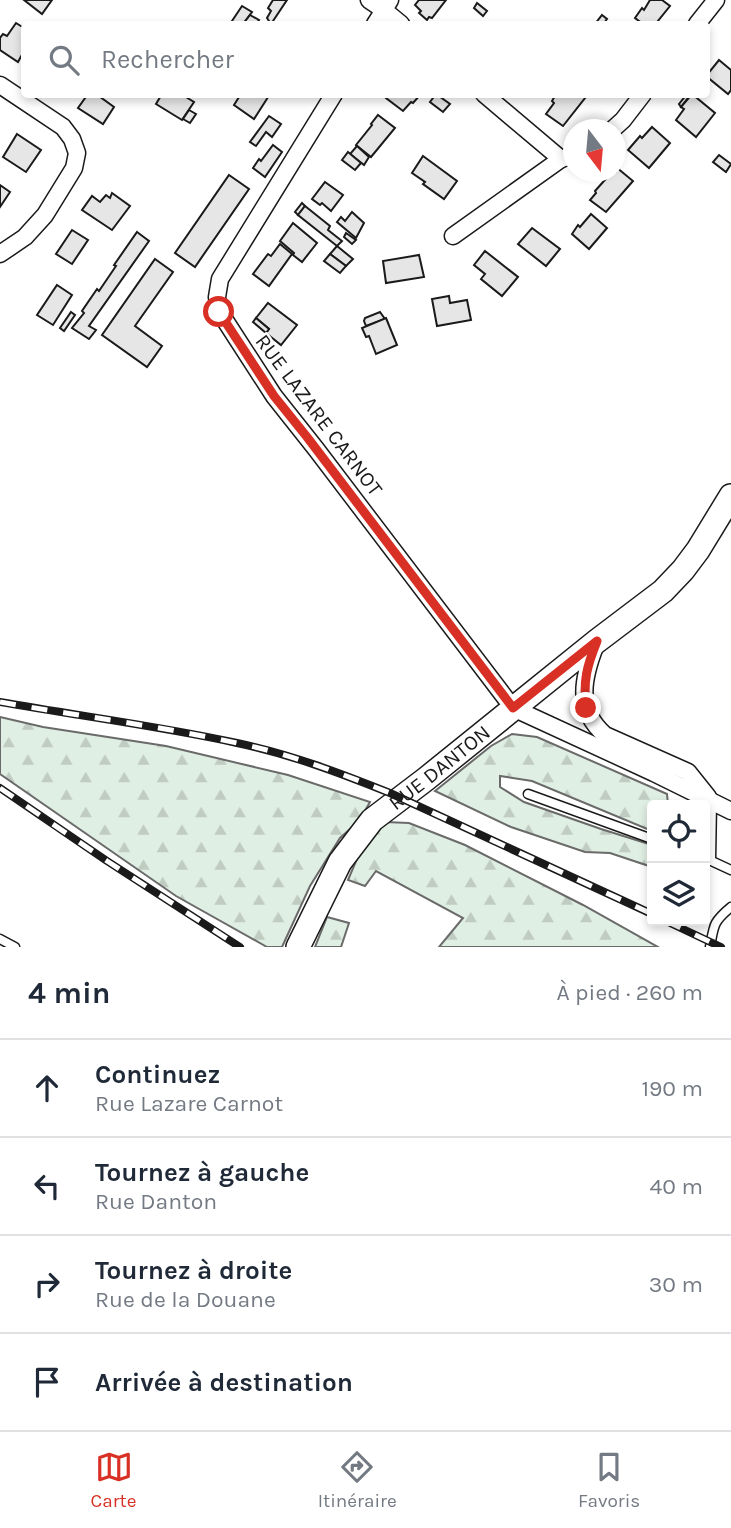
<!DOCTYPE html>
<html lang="fr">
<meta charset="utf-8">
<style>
body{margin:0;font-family:Karla,sans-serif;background:#f6f6f7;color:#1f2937}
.controls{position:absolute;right:21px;bottom:21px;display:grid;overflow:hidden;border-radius:7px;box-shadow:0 4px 10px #0003}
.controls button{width:63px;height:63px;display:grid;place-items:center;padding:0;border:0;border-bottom:2px solid #e0e1e3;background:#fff;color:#1f2937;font:35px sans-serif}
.compass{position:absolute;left:563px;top:119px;width:63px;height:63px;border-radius:50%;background:#fff;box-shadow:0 4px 10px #0003;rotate:164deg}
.stop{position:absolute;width:21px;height:21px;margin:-16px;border:5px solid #d93025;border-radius:50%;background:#fff}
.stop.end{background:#d93025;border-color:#fff;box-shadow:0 2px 7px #0008}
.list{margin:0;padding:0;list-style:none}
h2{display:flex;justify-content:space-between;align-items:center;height:91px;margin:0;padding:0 28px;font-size:30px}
h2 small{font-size:23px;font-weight:400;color:#747a83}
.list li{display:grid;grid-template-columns:46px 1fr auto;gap:21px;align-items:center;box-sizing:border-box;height:98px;padding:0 28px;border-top:2px solid #e0e1e3}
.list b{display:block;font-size:26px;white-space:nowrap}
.list p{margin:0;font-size:23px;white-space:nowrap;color:#747a83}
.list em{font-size:23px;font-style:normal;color:#747a83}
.icon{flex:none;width:38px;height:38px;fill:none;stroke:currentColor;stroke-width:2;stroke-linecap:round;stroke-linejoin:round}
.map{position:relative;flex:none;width:731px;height:947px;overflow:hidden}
.search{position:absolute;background:#fff;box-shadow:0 4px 10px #0003;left:21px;right:21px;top:21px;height:77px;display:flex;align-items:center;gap:18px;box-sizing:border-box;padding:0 24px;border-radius:7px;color:#747a83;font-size:26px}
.sheet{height:483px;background:#fff}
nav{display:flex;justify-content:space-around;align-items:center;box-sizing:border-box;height:98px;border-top:2px solid #e0e1e3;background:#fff;font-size:19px;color:#747a83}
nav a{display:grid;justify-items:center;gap:4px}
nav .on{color:#d93025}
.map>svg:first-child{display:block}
.forest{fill:url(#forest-firs);stroke:#6a6a6a;stroke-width:2}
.building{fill:#e6e6e6;stroke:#1a1a1a;stroke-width:2}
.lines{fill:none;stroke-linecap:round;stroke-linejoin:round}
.lane-casing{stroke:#1a1a1a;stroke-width:11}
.street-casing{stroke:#1a1a1a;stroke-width:19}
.secondary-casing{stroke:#1a1a1a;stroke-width:26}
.lane{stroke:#fff;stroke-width:8}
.street{stroke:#fff;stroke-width:16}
.secondary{stroke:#fff;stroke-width:23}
.rail-casing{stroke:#1a1a1a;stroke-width:8}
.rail{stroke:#fff;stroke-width:5;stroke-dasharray:16;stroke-linecap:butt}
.route{stroke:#d93025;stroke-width:9}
.labels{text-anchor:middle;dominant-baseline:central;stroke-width:5;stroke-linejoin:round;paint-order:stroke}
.street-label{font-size:21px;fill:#1a1a1a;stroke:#fff}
</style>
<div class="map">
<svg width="731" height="947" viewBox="0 0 731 947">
<defs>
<pattern id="forest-firs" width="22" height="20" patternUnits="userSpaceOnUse" patternTransform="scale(1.75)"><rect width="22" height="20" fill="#e0efe3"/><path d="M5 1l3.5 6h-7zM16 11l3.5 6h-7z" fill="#c0ccc2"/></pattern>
</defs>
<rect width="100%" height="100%" fill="#fff"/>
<g class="forest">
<polygon points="0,717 43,727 166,746 288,775 370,802 359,821 340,838 310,886 282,947 267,947 176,896 0,774"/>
<polygon points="512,734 537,737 667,794 668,805 652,805 652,831 532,781 500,776 500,787 524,802 601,829 652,845 652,867 610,853 585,852 511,827 435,791 491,746"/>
<polygon points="385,822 409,823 465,845 583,905 658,947 439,947 463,918 376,871 365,886 348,880 362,847"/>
<polygon points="327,917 349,923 341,947 315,947"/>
</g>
<g class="building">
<polygon points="24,0 52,0 42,14"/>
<polygon points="273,0 287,0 271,24 267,18 271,11 268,8"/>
<polygon points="419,0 446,0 432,18 429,17 427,20 419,13 421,11 415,5"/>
<polygon points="650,0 662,0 670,6 658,21 660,23 658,24 643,24 635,18 642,8 644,10"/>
<polygon points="477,3 487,11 483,16 474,8"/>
<polygon points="242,6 252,12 243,24 230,24"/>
<polygon points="250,15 259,20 256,24 243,24"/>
<polygon points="602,15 607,19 603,24 595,24"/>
<polygon points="16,23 24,28 24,51 18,62 0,50 0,38 3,34 7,36"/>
<polygon points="719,60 731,70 731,90 728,94 706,76"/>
<polygon points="88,94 96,94 114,107 103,124 78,108"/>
<polygon points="162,94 181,94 194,102 182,120 156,104"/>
<polygon points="241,94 270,94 254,119 234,105"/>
<polygon points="387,94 421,94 413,103 411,102 403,111 386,98"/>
<polygon points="436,94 450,104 443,112 430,102"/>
<polygon points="556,94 581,94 585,98 563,126 546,114 554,103 552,101"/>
<polygon points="687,94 691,94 681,107 679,104"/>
<polygon points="692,94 715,113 696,137 676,120 684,109 681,107"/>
<polygon points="189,110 196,114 190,123 183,119"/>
<polygon points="378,115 395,128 371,157 356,145 372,125 371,124"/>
<polygon points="269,116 281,124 272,137 266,132 256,146 250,142"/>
<polygon points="652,127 670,143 649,168 628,150 640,136 642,138"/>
<polygon points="17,134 41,150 26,172 3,157"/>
<polygon points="273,145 282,152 265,177 253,168 259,159 261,161"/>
<polygon points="357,146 369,157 364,165 350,154"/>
<polygon points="348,152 361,163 355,170 342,160"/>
<polygon points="719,155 731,164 726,172 713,162"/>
<polygon points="423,156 457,181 444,199 423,184 425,182 412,173"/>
<polygon points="616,167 633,181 606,212 590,200 596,193 595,191 612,172 616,172"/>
<polygon points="229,175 249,189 195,267 175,253"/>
<polygon points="325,182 343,195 331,211 322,203 320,205 312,199"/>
<polygon points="0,185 10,192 0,207"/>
<polygon points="112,193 130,206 112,230 82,210 92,196 100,202 106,195 110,198"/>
<polygon points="302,203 305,206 298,215 295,212"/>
<polygon points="305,206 330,226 328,230 342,241 337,246 298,215"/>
<polygon points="352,212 364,223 356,238 337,222 341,217 345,221"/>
<polygon points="591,214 607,228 589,249 572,234 578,225 580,227"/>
<polygon points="293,223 317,243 302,262 293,255 294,253 280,241"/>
<polygon points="532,228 560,249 546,266 518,244"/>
<polygon points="72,230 88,240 72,264 56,254"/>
<polygon points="137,232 149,241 89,326 96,330 89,339 72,328 84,313 82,311 97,289 99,291 116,266 114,265"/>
<polygon points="346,233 356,240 352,244 344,237"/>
<polygon points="280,244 292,254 269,286 253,274 268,254 271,256"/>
<polygon points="337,246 353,259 346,266 330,254"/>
<polygon points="485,251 518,277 502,296 481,279 485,274 474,265"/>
<polygon points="330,254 346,266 340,273 324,261"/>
<polygon points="419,255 424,277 386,283 383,261"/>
<polygon points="155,259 173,272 135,326 162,346 147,367 102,335"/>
<polygon points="57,285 72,295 53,325 37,315"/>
<polygon points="449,296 450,303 467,300 471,320 437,326 432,299"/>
<polygon points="268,303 297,325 281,345 266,333 269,329 256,318"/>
<polygon points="71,312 75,315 64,331 60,328"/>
<polygon points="380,312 385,319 366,326 364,321 365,318"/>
<polygon points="256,318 269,329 266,333 253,322"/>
<polygon points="386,318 397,345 376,354 369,336 366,337 362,328"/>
</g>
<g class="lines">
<defs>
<g id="lane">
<polyline points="528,794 652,839"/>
<polyline points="705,858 731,870"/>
<polyline points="711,860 712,802"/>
<polyline points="0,939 15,947"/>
<path d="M710,947C714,925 713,922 731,907"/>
</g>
<g id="street">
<polyline points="369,0 384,10 375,24"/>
<polyline points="390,0 384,10 401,24"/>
<polyline points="697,24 716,0"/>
<polyline points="0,85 63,127 72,139 77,153 74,168 45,215 25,237 0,254"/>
<polyline points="334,94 220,279 217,297 219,311 274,396 316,449 513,708 654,773 731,811"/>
<polyline points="484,94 561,159 574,155"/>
<polyline points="612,130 623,120 643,94"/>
<polyline points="453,236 561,159"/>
<path d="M596,644C583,677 575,709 605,735L688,772L708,797"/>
</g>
<g id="secondary">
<path id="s1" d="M298,947L340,862L372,820L426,779L597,641L663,591L683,570L698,550L731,496"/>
</g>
</defs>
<use href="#lane" class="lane-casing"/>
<use href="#street" class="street-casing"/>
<use href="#secondary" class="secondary-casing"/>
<use href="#lane" class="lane"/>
<use href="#street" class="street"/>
<use href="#secondary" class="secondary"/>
<defs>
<g id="rail">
<path d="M0,702C79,716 159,726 237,743C290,754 340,773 390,793L652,914"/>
<polyline points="0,788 107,861 240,947"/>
<polyline points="666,921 721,947"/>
</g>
</defs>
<use href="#rail" class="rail-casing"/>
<use href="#rail" class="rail"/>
</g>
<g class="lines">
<path class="route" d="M219,312L274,396L307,437L513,708L597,641C587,666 583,680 586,708"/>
</g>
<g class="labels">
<g class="street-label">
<text transform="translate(319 415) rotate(53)">RUE LAZARE CARNOT</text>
<text stroke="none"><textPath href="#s1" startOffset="233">RUE DANTON</textPath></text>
</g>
</g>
</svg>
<div class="controls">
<button><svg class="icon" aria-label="locate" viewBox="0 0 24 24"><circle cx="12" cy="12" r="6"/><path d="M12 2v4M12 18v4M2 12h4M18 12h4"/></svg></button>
<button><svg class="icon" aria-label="layers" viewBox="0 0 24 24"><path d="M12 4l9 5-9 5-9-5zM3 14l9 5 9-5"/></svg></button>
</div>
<svg class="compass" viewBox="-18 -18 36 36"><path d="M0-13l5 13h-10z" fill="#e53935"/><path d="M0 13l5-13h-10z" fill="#747a83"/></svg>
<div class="stop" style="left:219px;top:312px"></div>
<div class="stop end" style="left:586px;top:708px"></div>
<div class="search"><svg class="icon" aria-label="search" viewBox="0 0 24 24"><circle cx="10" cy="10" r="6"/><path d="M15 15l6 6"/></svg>Rechercher</div>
</div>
<section class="sheet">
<h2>4 min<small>À pied · 260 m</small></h2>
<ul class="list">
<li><svg class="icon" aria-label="ahead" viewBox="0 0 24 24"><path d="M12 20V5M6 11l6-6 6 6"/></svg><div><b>Continuez</b><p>Rue Lazare Carnot</p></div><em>190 m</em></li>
<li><svg class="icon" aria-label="left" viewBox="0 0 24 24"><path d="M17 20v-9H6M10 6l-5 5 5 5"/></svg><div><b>Tournez à gauche</b><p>Rue Danton</p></div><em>40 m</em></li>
<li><svg class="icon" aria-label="right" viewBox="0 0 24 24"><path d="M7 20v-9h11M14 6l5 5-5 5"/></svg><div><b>Tournez à droite</b><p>Rue de la Douane</p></div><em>30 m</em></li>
<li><svg class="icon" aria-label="arrive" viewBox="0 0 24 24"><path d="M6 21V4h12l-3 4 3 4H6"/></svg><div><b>Arrivée à destination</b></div></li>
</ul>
</section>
<nav>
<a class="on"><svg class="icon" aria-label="map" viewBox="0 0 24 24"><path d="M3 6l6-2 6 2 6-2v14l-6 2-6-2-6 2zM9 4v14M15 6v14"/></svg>Carte</a>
<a><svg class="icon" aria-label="directions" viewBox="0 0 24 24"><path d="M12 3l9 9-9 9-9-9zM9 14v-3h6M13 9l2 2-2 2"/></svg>Itinéraire</a>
<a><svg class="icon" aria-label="saved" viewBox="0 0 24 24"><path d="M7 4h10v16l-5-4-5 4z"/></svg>Favoris</a>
</nav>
